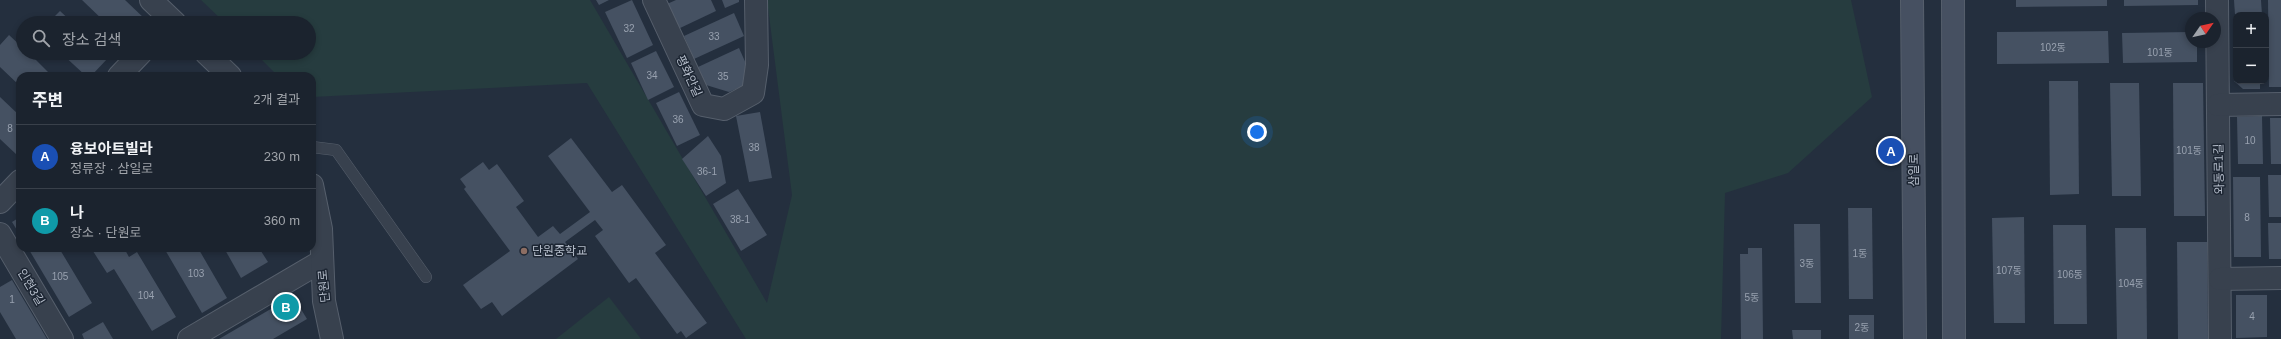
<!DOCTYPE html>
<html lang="ko">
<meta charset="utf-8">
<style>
body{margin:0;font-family:Arial,"Noto Sans KR",sans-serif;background:#282f3a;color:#f1f3f6}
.controls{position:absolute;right:12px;top:12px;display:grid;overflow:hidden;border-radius:8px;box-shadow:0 2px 6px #0003}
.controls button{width:36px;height:36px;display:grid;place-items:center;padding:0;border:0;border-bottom:1px solid #39404a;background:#1b232e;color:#f1f3f6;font:20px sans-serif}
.compass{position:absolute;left:2185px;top:12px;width:36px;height:36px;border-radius:50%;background:#1b232e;box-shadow:0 2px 6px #0003;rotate:56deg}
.you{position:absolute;left:1257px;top:132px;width:14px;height:14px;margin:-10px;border:3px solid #fff;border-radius:50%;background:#1a73e8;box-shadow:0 0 0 6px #1a73e833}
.badge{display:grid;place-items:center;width:26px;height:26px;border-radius:50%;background:#8ab4f8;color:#fff;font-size:13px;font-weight:700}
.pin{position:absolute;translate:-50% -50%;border:2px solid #fff;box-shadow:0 1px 4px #0006}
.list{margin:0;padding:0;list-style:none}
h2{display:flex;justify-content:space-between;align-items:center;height:52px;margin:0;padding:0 16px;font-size:17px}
h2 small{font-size:13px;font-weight:400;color:#a0a4aa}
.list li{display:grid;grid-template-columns:26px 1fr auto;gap:12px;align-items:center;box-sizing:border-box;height:64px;padding:0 16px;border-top:1px solid #39404a}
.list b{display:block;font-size:15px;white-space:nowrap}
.list p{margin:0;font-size:13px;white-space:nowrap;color:#a0a4aa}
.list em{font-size:13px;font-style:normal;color:#a0a4aa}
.icon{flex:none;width:22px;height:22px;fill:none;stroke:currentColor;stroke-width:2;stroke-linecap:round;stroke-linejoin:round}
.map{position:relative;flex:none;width:2281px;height:339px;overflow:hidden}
.search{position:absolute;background:#1b232e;box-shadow:0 2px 6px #0003;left:16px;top:16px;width:300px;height:44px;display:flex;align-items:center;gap:10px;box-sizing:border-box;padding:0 14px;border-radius:22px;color:#a0a4aa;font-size:15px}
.panel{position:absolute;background:#1b232e;box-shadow:0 2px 6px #0003;left:16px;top:72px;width:300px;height:180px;border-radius:12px}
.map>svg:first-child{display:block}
.green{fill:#263c3f}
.building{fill:#455162}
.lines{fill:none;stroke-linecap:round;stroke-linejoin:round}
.service-casing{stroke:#565f6c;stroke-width:12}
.minor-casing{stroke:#565f6c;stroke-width:24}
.tertiary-casing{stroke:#565f6c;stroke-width:24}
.secondary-casing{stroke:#565f6c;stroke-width:24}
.service{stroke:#38414e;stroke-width:11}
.minor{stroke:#38414e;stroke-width:22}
.tertiary{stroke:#38414e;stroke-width:22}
.secondary{stroke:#465061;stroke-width:22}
.education-dot{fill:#8d6e63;stroke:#1d2633;stroke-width:1.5}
.labels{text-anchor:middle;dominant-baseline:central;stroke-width:3;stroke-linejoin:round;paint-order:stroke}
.number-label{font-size:10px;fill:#98a1af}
.street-label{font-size:12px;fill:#b4bcc9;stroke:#1d2633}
.poi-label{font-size:12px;fill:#b4bcc9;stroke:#1d2633;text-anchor:start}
</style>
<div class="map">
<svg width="2281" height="339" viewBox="0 0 2281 339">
<rect width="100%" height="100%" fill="#242f3e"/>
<g class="green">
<polygon points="201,0 590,0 767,303 792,195 767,0 1851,0 1872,97 1788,173 1725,193 1721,339 746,339 587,83 312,97 312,76 278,76 255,53 309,53 309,23 225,23"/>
<polygon points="609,297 641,339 556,339"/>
</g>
<g class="building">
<polygon points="82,0 125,0 146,20 142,23 106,23"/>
<polygon points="596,0 609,0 599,5"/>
<polygon points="632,0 653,45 627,58 605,12"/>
<polygon points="676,0 711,0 716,11 678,29 667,4"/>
<polygon points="722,0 739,0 739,2 725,8"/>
<polygon points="2016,0 2107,0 2107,6 2016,7"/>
<polygon points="2124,0 2198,0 2198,5 2124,6"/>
<polygon points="2234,0 2261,0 2262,15 2235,15"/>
<polygon points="2268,0 2281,0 2281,87 2269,87"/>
<polygon points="60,11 73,23 48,23"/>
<polygon points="734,13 744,36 694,59 684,36"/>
<polygon points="2108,31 2109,63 1997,64 1997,32"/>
<polygon points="2191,32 2191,42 2197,42 2197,62 2123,63 2122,33"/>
<polygon points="9,35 23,48 23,53 29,53 52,76 20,76 20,86 0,67 0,45"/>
<polygon points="2234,37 2236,37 2236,65 2235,65"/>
<polygon points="739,48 747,66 743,86 729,92 706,85 698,67"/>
<polygon points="656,51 674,87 648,100 631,63"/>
<polygon points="61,53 105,53 109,57 91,76 86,76"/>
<polygon points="2049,81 2078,81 2079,194 2050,195"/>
<polygon points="2234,81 2260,81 2260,89 2243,89"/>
<polygon points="2110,83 2139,83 2141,196 2112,196"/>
<polygon points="2173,83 2203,83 2205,216 2174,216"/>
<polygon points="679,92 700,135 677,146 656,103"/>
<polygon points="0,97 20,116 20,152 17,155 0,139"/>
<polygon points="760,112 772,178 749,182 736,116"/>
<polygon points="2262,116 2263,164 2238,164 2237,117"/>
<polygon points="2270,118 2281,118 2281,164 2271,164"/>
<polygon points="708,136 721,156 726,183 706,196 682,159"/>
<polygon points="571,138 612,192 622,185 666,245 655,253 707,323 686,338 681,331 677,334 636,278 629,283 595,236 603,230 595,220 565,242 578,259 502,316 492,302 481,309 463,285 510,251 464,189 466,187 460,179 483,162 489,170 497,164 524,201 516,207 538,237 553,226 560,234 590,212 548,156"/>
<polygon points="2268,175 2281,175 2281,217 2269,217"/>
<polygon points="2233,177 2260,177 2261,257 2234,257"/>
<polygon points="738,189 767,235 741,251 713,204"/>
<polygon points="1848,208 1872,208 1873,299 1849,299"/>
<polygon points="20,217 20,235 12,222"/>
<polygon points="2024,217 2025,323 1994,323 1992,218"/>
<polygon points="2268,223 2281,223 2281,259 2269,259"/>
<polygon points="1794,224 1820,224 1821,303 1795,303"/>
<polygon points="2053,225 2086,225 2087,324 2054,324"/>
<polygon points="2115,228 2146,228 2147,339 2117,339"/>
<polygon points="2177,242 2207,242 2208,339 2178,339"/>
<polygon points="28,248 59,248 92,303 69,317"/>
<polygon points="91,248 124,248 129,257 137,252 176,317 152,331 114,269 107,273"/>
<polygon points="164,248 198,248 227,298 202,313"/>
<polygon points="224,248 259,248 268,262 241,278"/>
<polygon points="1748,248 1762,248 1763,339 1741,339 1740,254 1748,254"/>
<polygon points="12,280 47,339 16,339 0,312 0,287"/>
<polygon points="2236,295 2267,295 2267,337 2236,338"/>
<polygon points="293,296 307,319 273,339 219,339"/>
<rect x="1849" y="315" width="25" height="24"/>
<polygon points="103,322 113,339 84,339 82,334"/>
<polygon points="1792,330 1821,330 1821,339 1793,339"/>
</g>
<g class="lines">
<defs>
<polyline id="service" points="312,147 336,150 426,277"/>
<g id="minor">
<polyline points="654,0 703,105 724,109 753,93 757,65 756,0"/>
<polyline points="2217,0 2220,339"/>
<polyline points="119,76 141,53"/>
<polyline points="2218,105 2281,104"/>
<polyline points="0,202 20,181"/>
<polyline points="0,234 62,339"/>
<polyline points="2220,279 2281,278"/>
<polyline points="189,339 322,261"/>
</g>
<g id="tertiary">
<polyline points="151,0 175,23"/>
<polyline points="206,53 230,76"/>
<polyline points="312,185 321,229 324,301 332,339"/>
</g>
<g id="secondary">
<polyline points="1912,0 1915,339"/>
<polyline points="1953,0 1954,339"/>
</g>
</defs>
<use href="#service" class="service-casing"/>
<use href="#minor" class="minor-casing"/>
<use href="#tertiary" class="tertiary-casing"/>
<use href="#secondary" class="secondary-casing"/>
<use href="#service" class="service"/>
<use href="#minor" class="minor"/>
<use href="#tertiary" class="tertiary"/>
<use href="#secondary" class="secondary"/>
</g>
<circle class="education-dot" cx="524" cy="251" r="4"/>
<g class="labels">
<g class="number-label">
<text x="629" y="28">32</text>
<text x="714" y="36">33</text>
<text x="2053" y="47">102동</text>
<text x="2160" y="52">101동</text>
<text x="652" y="75">34</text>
<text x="723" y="76">35</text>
<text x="678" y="119">36</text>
<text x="10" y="128">8</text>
<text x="2250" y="140">10</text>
<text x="754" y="147">38</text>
<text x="2189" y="150">101동</text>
<text x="707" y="171">36-1</text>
<text x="2247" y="217">8</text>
<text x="740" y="219">38-1</text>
<text x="1860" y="253">1동</text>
<text x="1807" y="263">3동</text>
<text x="2009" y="270">107동</text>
<text x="196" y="273">103</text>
<text x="2070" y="274">106동</text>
<text x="60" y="276">105</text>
<text x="2131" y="283">104동</text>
<text x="146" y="295">104</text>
<text x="1752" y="297">5동</text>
<text x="12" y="299">1</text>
<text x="2252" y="316">4</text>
<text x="1862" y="327">2동</text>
</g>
<g class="street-label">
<text transform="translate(689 76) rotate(65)">평화안길</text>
<text transform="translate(2219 169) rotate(-91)">와동로1길</text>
<text transform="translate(1914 170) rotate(-90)">삼일로</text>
<text transform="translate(324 286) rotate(-95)">단원로</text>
<text transform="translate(31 287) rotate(59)">인현3길</text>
</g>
<g class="poi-label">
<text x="532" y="251">단원중학교</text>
</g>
</g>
</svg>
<div class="controls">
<button>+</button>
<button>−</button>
</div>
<svg class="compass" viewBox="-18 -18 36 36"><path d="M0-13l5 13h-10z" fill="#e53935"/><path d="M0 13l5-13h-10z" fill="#a0a4aa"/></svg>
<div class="you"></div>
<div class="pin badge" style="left:1891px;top:151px;background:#1a4fb4">A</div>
<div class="pin badge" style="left:286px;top:307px;background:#0f9aa8">B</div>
<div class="search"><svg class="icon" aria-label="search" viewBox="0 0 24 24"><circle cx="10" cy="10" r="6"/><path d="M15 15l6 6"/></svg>장소 검색</div>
<section class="panel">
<h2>주변<small>2개 결과</small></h2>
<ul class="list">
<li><span class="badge" style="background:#1a4fb4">A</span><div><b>융보아트빌라</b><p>정류장 · 삼일로</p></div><em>230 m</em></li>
<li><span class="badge" style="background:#0f9aa8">B</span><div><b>나</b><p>장소 · 단원로</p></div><em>360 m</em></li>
</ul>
</section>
</div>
